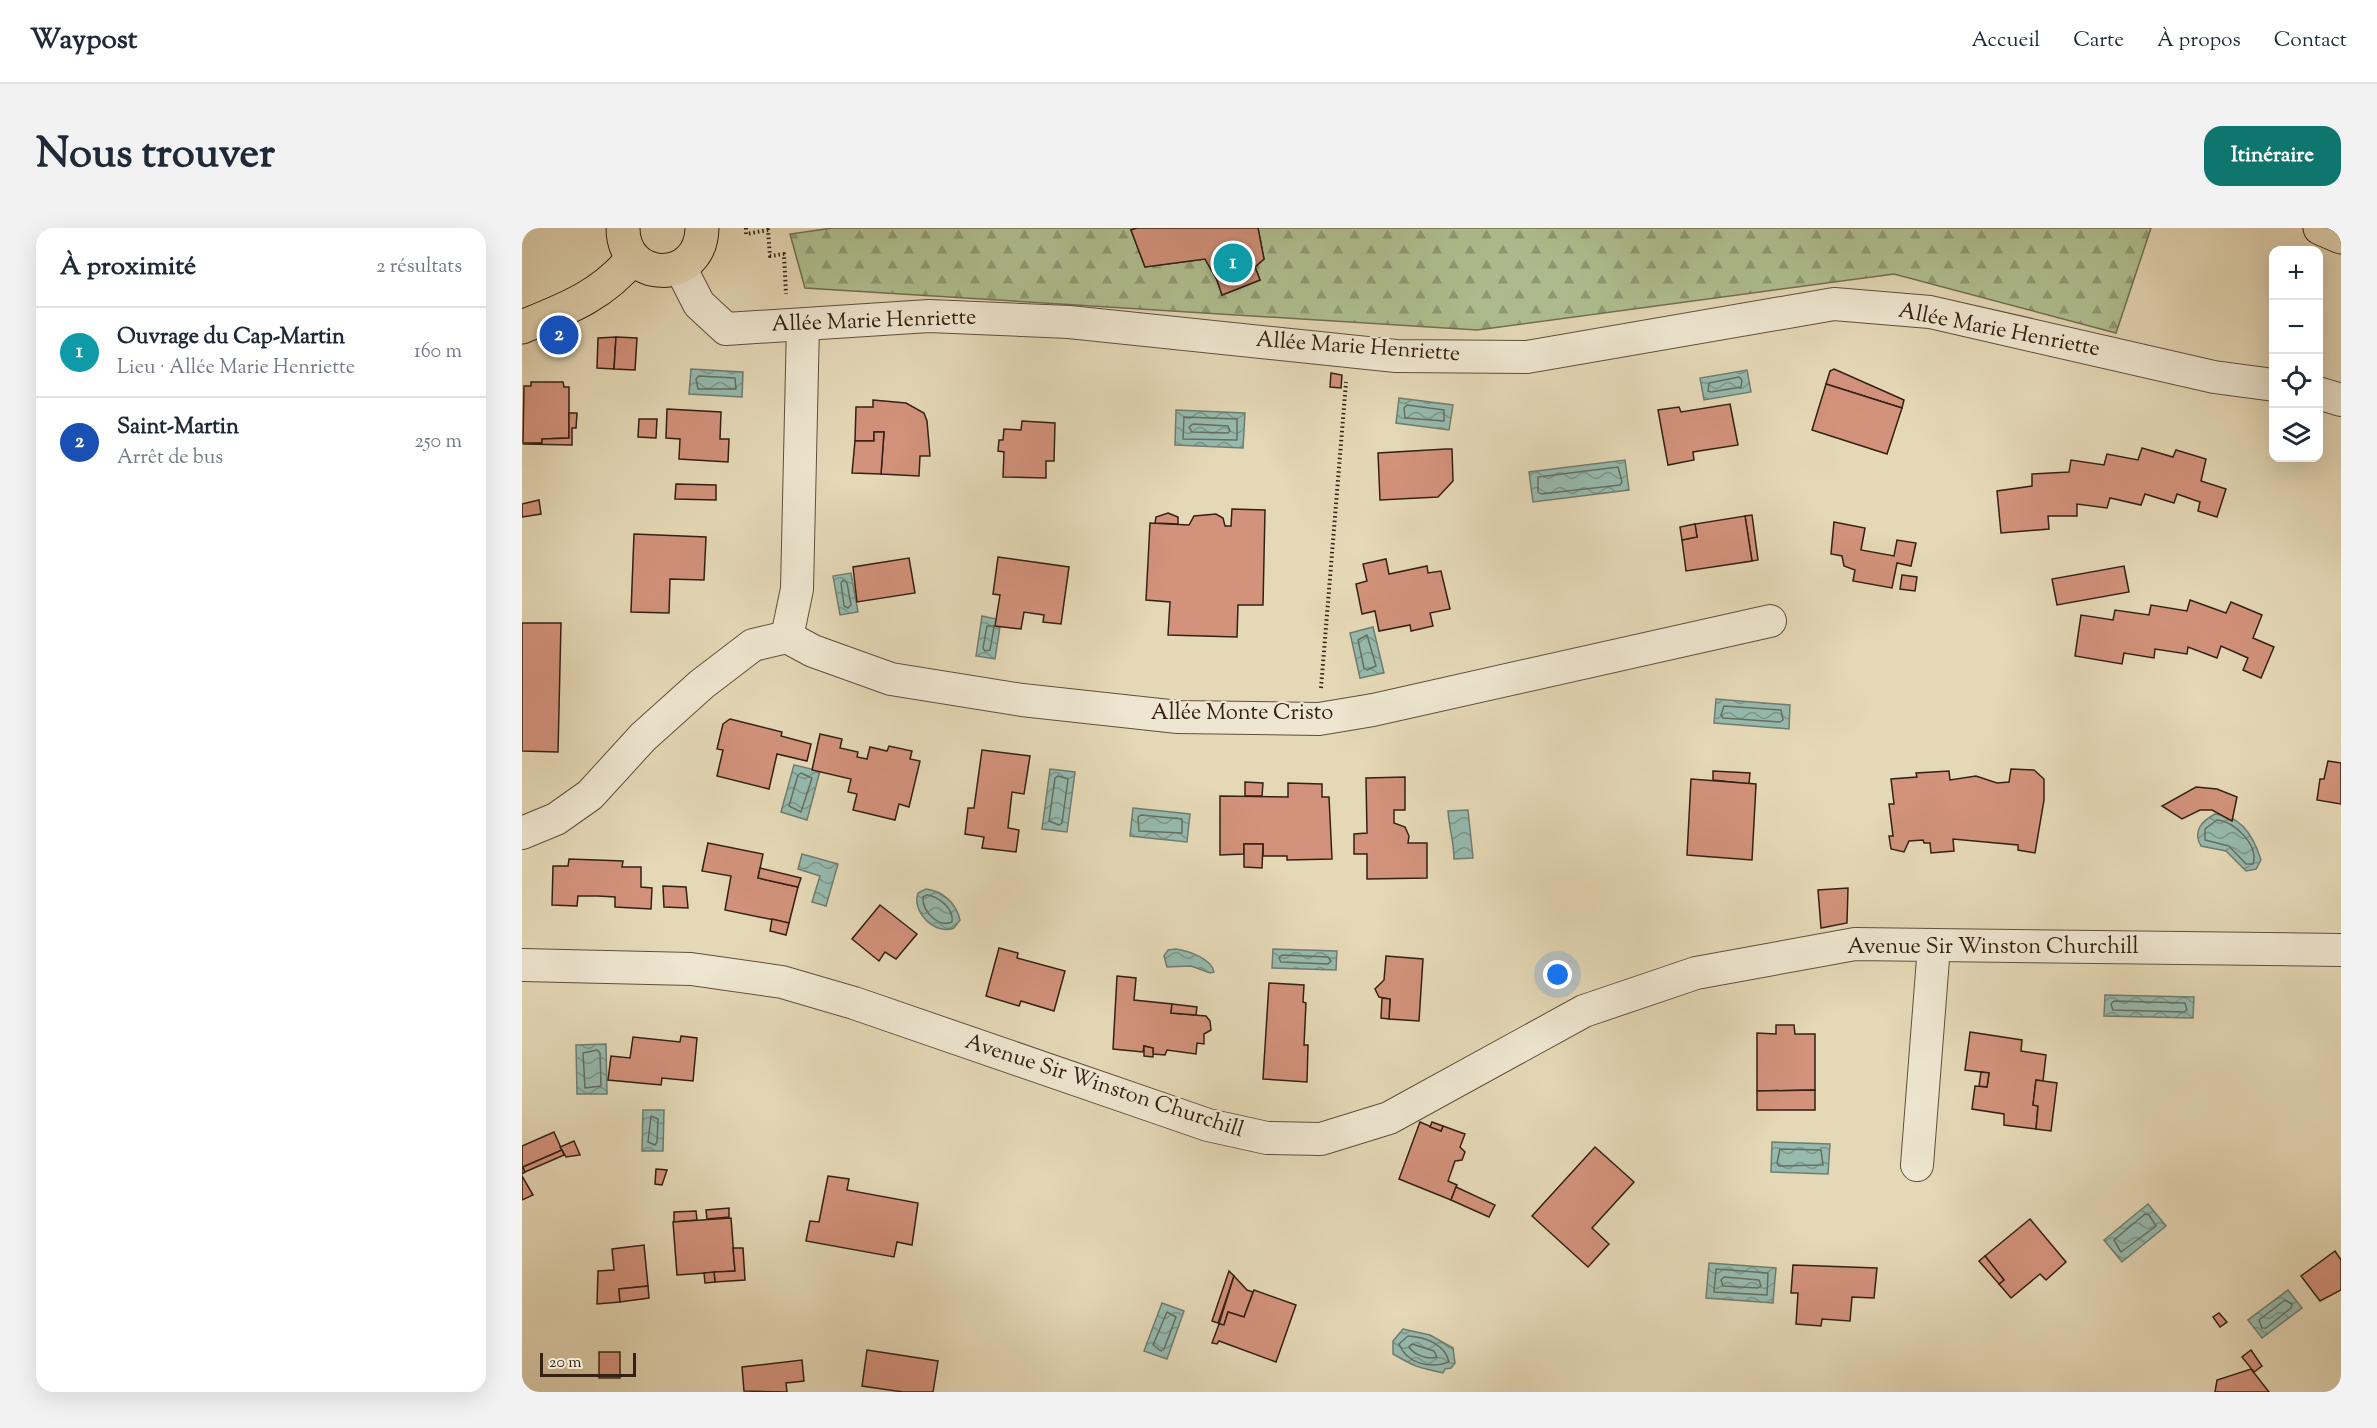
<!DOCTYPE html>
<html lang="fr">
<meta charset="utf-8">
<style>
body{margin:0;font-family:"Sorts Mill Goudy",serif;background:#f2f2f3;color:#1f2937}
.controls{position:absolute;right:18px;top:18px;display:grid;overflow:hidden;border-radius:12px;box-shadow:0 6px 24px #0002}
.controls button{width:54px;height:54px;display:grid;place-items:center;padding:0;border:0;border-bottom:2px solid #e0e1e3;background:#fff;color:#1f2937;font:30px sans-serif}
.scale{position:absolute;left:18px;bottom:15px;width:96px;box-sizing:border-box;padding-left:6px;border:3px solid #342113;border-top:0;font-size:16px;line-height:21px;white-space:nowrap;color:#342113;-webkit-text-stroke:4px #eee6d0;paint-order:stroke}
.you{position:absolute;left:1036px;top:747px;width:21px;height:21px;margin:-15px;border:4px solid #fff;border-radius:50%;background:#1a73e8;box-shadow:0 0 0 9px #1a73e833}
.badge{display:grid;place-items:center;width:39px;height:39px;border-radius:50%;background:#0f766e;color:#fff;font-size:20px;font-weight:700}
.pin{position:absolute;translate:-50% -50%;border:3px solid #fff;box-shadow:0 2px 6px #0006}
.list{margin:0;padding:0;list-style:none}
h2{display:flex;justify-content:space-between;align-items:center;height:78px;margin:0;padding:0 24px;font-size:26px}
h2 small{font-size:20px;font-weight:400;color:#747a83}
.list li{display:grid;grid-template-columns:39px 1fr auto;gap:18px;align-items:center;box-sizing:border-box;height:90px;padding:0 24px;border-top:2px solid #e0e1e3}
.list b{display:block;font-size:22px;white-space:nowrap}
.list p{margin:0;font-size:20px;white-space:nowrap;color:#747a83}
.list em{font-size:20px;font-style:normal;color:#747a83}
.icon{flex:none;width:33px;height:33px;fill:none;stroke:currentColor;stroke-width:2;stroke-linecap:round;stroke-linejoin:round}
.map{position:relative;flex:none;width:1819px;height:1164px;overflow:hidden;border-radius:18px}
header{display:flex;align-items:center;gap:36px;box-sizing:border-box;height:84px;padding:0 30px;background:#fff;border-bottom:2px solid #e0e1e3}
header strong{font-size:28px}
nav{display:flex;gap:33px;margin-inline-start:auto;font-size:21px}
.intro{display:flex;align-items:center;justify-content:space-between;box-sizing:border-box;height:144px;padding:0 36px}
h1{margin:0;font-size:42px}
.button{padding:15px 27px;border-radius:18px;background:#0f766e;color:#fff;font-size:21px;font-weight:700}
main{display:flex;gap:36px;padding:0 36px}
aside{flex:1;background:#fff;border-radius:18px;box-shadow:0 6px 24px #0002}
.map>svg:first-child{display:block}
.forest{fill:url(#forest-firs);stroke:#727052;stroke-width:1.5}
.water{fill:url(#water-waves);stroke:#6f7d70;stroke-width:1.5}
.lines{fill:none;stroke-linecap:round;stroke-linejoin:round}
.shore{stroke:#656e60;stroke-width:1.5}
.building{fill:#d2927b;stroke:#342113;stroke-width:1.5}
.minor-casing{stroke:#604f3c;stroke-width:34}
.major-casing{stroke:#342113;stroke-width:35}
.path{stroke:#342113;stroke-width:4;stroke-dasharray:1.5 3;stroke-linecap:butt}
.minor{stroke:#eee6d0;stroke-width:32}
.major{stroke:#e5d8b6;stroke-width:33}
.labels{text-anchor:middle;dominant-baseline:central;stroke-width:4.5;stroke-linejoin:round;paint-order:stroke}
.street-label{font-size:22px;fill:#342113;stroke:#eee6d0}
</style>
<header>
<strong>Waypost</strong>
<nav><a>Accueil</a><a>Carte</a><a>À propos</a><a>Contact</a></nav>
</header>
<div class="intro"><h1>Nous trouver</h1><a class="button">Itinéraire</a></div>
<main>
<aside>
<h2>À proximité<small>2 résultats</small></h2>
<ul class="list">
<li><span class="badge" style="background:#0f9aa8">1</span><div><b>Ouvrage du Cap-Martin</b><p>Lieu · Allée Marie Henriette</p></div><em>160 m</em></li>
<li><span class="badge" style="background:#1a4fb4">2</span><div><b>Saint-Martin</b><p>Arrêt de bus</p></div><em>250 m</em></li>
</ul>
</aside>
<div class="map">
<svg width="1819" height="1164" viewBox="0 0 1819 1164">
<defs>
<pattern id="forest-firs" width="22" height="20" patternUnits="userSpaceOnUse" patternTransform="scale(1.5)"><rect width="22" height="20" fill="#b0c091"/><path d="M5 1l3.5 6h-7zM16 11l3.5 6h-7z" fill="#909c75"/></pattern>
<pattern id="water-waves" width="16" height="10" patternUnits="userSpaceOnUse" patternTransform="scale(1.5)"><rect width="16" height="10" fill="#96baae"/><path d="M0 5q4-4 8 0t8 0" fill="none" stroke="#7b978c"/></pattern>
</defs>
<rect width="100%" height="100%" fill="#e5d8b6"/>
<filter id="stains"><feTurbulence type="fractalNoise" baseFrequency=".00333" numOctaves="4"/><feColorMatrix values="0 0 0 0 .2 0 0 0 0 .09 0 0 0 0 .02 0 0 0 .5 -.17"/></filter>
<radialGradient id="worn" r=".72"><stop offset=".6" stop-color="#630" stop-opacity="0"/><stop offset="1" stop-color="#630" stop-opacity=".3"/></radialGradient>
<polygon class="forest" points="311,0 1629,0 1594,105 1372,46 955,102 283,60 268,6"/>
<g class="water">
<polygon points="169,141 221,144 220,169 167,166"/>
<polygon points="1225,142 1229,164 1182,172 1178,150"/>
<polygon points="877,170 931,177 927,202 874,195"/>
<polygon points="654,182 723,185 721,220 653,217"/>
<polygon points="1103,232 1107,262 1011,274 1007,244"/>
<polygon points="329,345 336,384 318,387 311,348"/>
<polygon points="460,388 479,392 473,431 454,428"/>
<polygon points="851,399 862,445 838,450 828,405"/>
<polygon points="1194,471 1268,477 1267,501 1192,495"/>
<polygon points="272,537 298,543 285,592 259,584"/>
<polygon points="528,541 553,544 545,604 520,601"/>
<polygon points="611,580 668,586 665,614 608,608"/>
<path d="M946,582L951,630L932,631C932,614 927,600 926,583Z"/>
<path d="M1693,586C1719,587 1732,609 1739,632L1734,641L1724,643L1704,623L1679,618C1670,603 1680,593 1693,586Z"/>
<polygon points="280,626 316,636 304,678 290,674 298,648 276,641"/>
<path d="M404,661C421,663 434,675 438,692L432,700C414,708 389,684 396,665Z"/>
<path d="M654,721C667,723 690,731 692,744L688,745L669,738L645,739L642,728L646,722Z"/>
<polygon points="751,721 815,723 814,742 750,740"/>
<polygon points="1583,767 1672,769 1671,790 1582,788"/>
<polygon points="84,816 85,866 55,866 54,817"/>
<polygon points="121,882 142,882 141,923 120,923"/>
<polygon points="1250,914 1308,916 1306,946 1249,944"/>
<polygon points="1626,976 1644,998 1600,1034 1582,1012"/>
<polygon points="1187,1035 1254,1040 1251,1075 1184,1070"/>
<polygon points="1766,1062 1780,1080 1740,1110 1726,1092"/>
<polygon points="640,1075 662,1083 645,1131 622,1123"/>
<path d="M881,1101L908,1107L931,1120L933,1135L929,1140L923,1141L921,1145C896,1139 895,1140 871,1126V1113Z"/>
</g>
<g class="lines">
<g class="shore">
<polygon points="177,148 213,150 214,161 176,161 174,151"/>
<polygon points="1217,149 1220,152 1219,159 1189,164 1186,163 1187,155"/>
<polygon points="885,177 922,182 922,193 883,190 882,180"/>
<polygon points="662,189 715,191 715,212 661,211"/>
<polygon points="671,196 706,198 708,203 706,205 670,204 667,199"/>
<polygon points="1096,239 1100,254 1098,257 1019,266 1016,264 1016,249"/>
<polygon points="321,352 325,355 329,377 326,380 322,378 319,355"/>
<polyline points="472,398 465,398 461,420 463,423 468,422 472,399"/>
<polygon points="845,407 854,438 845,442 842,440 836,412"/>
<polygon points="1202,478 1259,482 1261,492 1258,494 1201,490 1199,487"/>
<polygon points="279,545 290,550 279,584 267,578 276,547"/>
<polygon points="536,548 546,551 540,595 537,597 527,593 533,550"/>
<polygon points="619,587 660,591 660,605 617,603 616,589"/>
<path d="M1695,592C1713,593 1737,618 1731,636H1724L1707,618L1683,612V601Z"/>
<path d="M405,667C418,669 432,681 430,694C416,700 400,683 401,669Z"/>
<polygon points="760,727 806,729 809,733 806,736 759,734 757,730"/>
<polygon points="1592,773 1663,775 1665,782 1662,784 1591,782 1589,776"/>
<polygon points="75,822 78,825 79,858 63,860 61,825"/>
<polygon points="129,888 136,891 135,914 133,917 126,914"/>
<polygon points="1258,921 1299,922 1301,937 1257,938 1255,935"/>
<polygon points="1623,986 1627,987 1634,998 1599,1024 1592,1012"/>
<polygon points="1194,1041 1246,1045 1245,1067 1192,1064"/>
<polygon points="1202,1049 1237,1052 1239,1058 1236,1060 1201,1058 1199,1052"/>
<polygon points="1763,1072 1770,1076 1769,1080 1744,1100 1740,1100 1737,1092"/>
<polygon points="645,1084 654,1089 642,1121 639,1123 631,1117"/>
<path d="M886,1108C903,1109 923,1116 927,1134C908,1141 885,1136 877,1116Z"/>
<path d="M890,1116L912,1123L915,1129C906,1132 892,1127 887,1119Z"/>
</g>
</g>
<g class="building">
<polygon points="615,0 736,0 742,31 733,39 738,52 700,67 695,52 683,31 623,39 609,2"/>
<polygon points="615,0 736,0 742,31 733,39 738,52 700,67 695,52 683,31 623,39 609,2"/>
<polygon points="94,109 92,141 75,140 76,110"/>
<polygon points="94,109 115,110 113,142 92,141"/>
<polygon points="1312,141 1382,172 1380,180 1304,156 1308,143"/>
<polygon points="809,145 820,147 819,160 808,159"/>
<polygon points="9,154 41,154 42,159 47,159 47,210 20,211 20,215 1,215 2,158 9,158"/>
<polygon points="1304,156 1380,180 1365,226 1290,202"/>
<polygon points="351,172 384,175 402,185 405,193 408,228 398,228 397,248 359,246 362,204 352,204 352,213 333,213 334,179 351,179"/>
<polygon points="1208,176 1216,217 1171,224 1172,232 1146,237 1136,182 1157,179 1159,184"/>
<polygon points="145,181 199,184 198,211 207,211 206,234 157,231 158,211 144,210"/>
<polygon points="47,185 55,185 54,200 50,200 50,217 1,216 20,215 20,211 47,210"/>
<polygon points="117,191 135,191 134,210 116,209"/>
<polygon points="500,193 533,195 532,233 524,233 524,250 481,249 482,224 476,223 477,212 481,212 482,201 499,202"/>
<polygon points="352,204 362,204 359,246 330,245 333,213 352,213"/>
<polygon points="1620,220 1651,229 1654,222 1684,231 1679,253 1704,261 1695,289 1676,283 1678,274 1655,266 1652,275 1623,266 1619,277 1588,270 1585,280 1555,276 1555,288 1526,288 1527,301 1479,305 1475,263 1510,258 1510,246 1547,244 1549,232 1582,237 1585,226 1616,232"/>
<polygon points="924,221 930,221 931,253 916,269 858,272 856,225"/>
<polygon points="154,256 194,257 194,272 153,271"/>
<polygon points="17,272 19,286 0,289 0,276"/>
<polygon points="710,281 743,282 741,377 716,377 715,409 646,407 648,374 624,372 628,295 667,297 672,288 694,286 701,290 703,298 709,298"/>
<polygon points="646,285 656,289 656,296 633,295 634,289"/>
<polygon points="1230,287 1236,332 1230,333 1223,288"/>
<polygon points="1223,288 1230,333 1164,343 1160,312 1175,309 1173,296"/>
<polygon points="1312,294 1343,300 1339,322 1372,328 1375,312 1394,315 1389,338 1375,335 1370,360 1331,353 1333,342 1322,338 1320,328 1309,326"/>
<polygon points="1173,296 1175,309 1160,312 1158,299"/>
<polygon points="112,306 184,309 182,352 148,351 147,385 109,384"/>
<polygon points="476,329 547,339 539,396 521,394 522,387 502,384 499,401 473,398 478,367 471,366"/>
<polygon points="387,330 393,365 335,374 331,339"/>
<polygon points="864,331 867,346 905,338 906,345 919,343 928,381 908,385 911,398 889,403 888,397 857,403 853,383 840,386 834,356 845,353 841,336"/>
<polygon points="1602,338 1607,364 1535,377 1530,351"/>
<polygon points="1380,347 1395,349 1393,363 1378,361"/>
<polygon points="1668,372 1704,385 1709,374 1740,387 1731,410 1752,419 1739,450 1721,442 1726,430 1699,418 1695,430 1666,419 1665,426 1633,421 1632,430 1602,425 1600,436 1553,428 1559,387 1591,392 1593,382 1627,387 1629,377 1665,383"/>
<polygon points="0,395 39,395 36,524 0,523"/>
<polygon points="208,491 260,504 259,508 289,516 285,533 255,526 247,561 195,548 201,522 195,521 201,496"/>
<polygon points="298,506 320,511 318,520 336,524 335,529 345,531 348,519 365,523 367,518 390,523 388,531 398,533 387,579 377,576 373,592 331,582 335,566 326,564 329,551 290,542"/>
<polygon points="460,522 508,528 502,566 490,564 486,600 497,602 494,624 460,620 462,609 443,606 446,580 452,580"/>
<polygon points="1806,533 1819,535 1819,576 1795,572 1798,551 1802,551"/>
<polygon points="1489,541 1512,542 1522,551 1522,572 1513,625 1496,622 1496,617 1431,611 1432,623 1409,625 1408,615 1402,615 1401,612 1387,613 1382,624 1369,621 1367,608 1371,608 1367,576 1372,576 1369,551 1395,549 1394,545 1427,543 1428,552 1454,548 1475,555 1487,554"/>
<polygon points="1191,543 1228,545 1227,556 1191,552"/>
<polygon points="883,549 883,582 872,582 872,595 883,599 887,608 886,615 905,615 905,650 845,651 845,626 832,626 832,606 845,605 844,550"/>
<polygon points="1169,551 1234,556 1230,632 1165,627"/>
<polygon points="723,554 741,555 740,568 723,568"/>
<polygon points="766,555 800,556 800,569 807,569 810,631 765,632 765,628 741,628 741,616 722,616 722,626 698,627 698,568 766,569"/>
<polygon points="1674,559 1695,561 1715,569 1710,593 1690,582 1678,582 1660,591 1640,578"/>
<polygon points="186,615 241,626 236,650 276,659 267,695 203,682 209,648 180,643"/>
<polygon points="722,616 741,616 740,640 722,639"/>
<polygon points="47,631 101,633 100,639 119,639 119,659 130,660 129,681 93,679 93,669 76,668 56,668 55,678 30,677 31,638 46,638"/>
<polygon points="238,640 279,650 276,659 236,650"/>
<polygon points="141,658 164,659 166,680 142,679"/>
<polygon points="1326,660 1325,695 1299,700 1296,662"/>
<polygon points="358,677 395,706 374,731 363,724 357,733 330,711"/>
<polygon points="250,691 267,695 264,707 248,703"/>
<polygon points="477,720 496,725 495,730 543,743 532,783 499,773 497,778 464,768"/>
<polygon points="864,728 901,731 897,793 867,791 868,771 857,769 853,761 862,752"/>
<polygon points="595,748 614,750 612,772 650,776 649,785 684,788 688,793 689,802 682,806 682,816 675,815 674,826 645,822 643,827 631,826 631,820 622,818 621,824 591,821"/>
<polygon points="747,755 782,757 781,774 784,775 782,817 786,817 785,854 741,851"/>
<polygon points="860,770 868,771 867,791 859,790"/>
<polygon points="650,776 675,779 674,787 649,785"/>
<polygon points="1254,797 1272,797 1273,806 1293,806 1293,862 1235,863 1235,805 1254,806"/>
<polygon points="1448,804 1500,812 1499,823 1524,827 1521,853 1514,852 1511,877 1516,878 1514,901 1482,897 1482,886 1450,881 1453,858 1465,859 1467,845 1443,842"/>
<polygon points="159,808 175,810 171,853 140,850 139,857 86,852 89,828 108,830 111,809 158,814"/>
<polygon points="622,818 631,820 631,829 622,828"/>
<polygon points="1459,844 1467,845 1465,859 1457,858"/>
<polygon points="1514,852 1535,855 1529,903 1514,901 1516,878 1511,877"/>
<polygon points="1293,862 1293,882 1235,882 1235,863"/>
<polygon points="898,894 919,903 921,898 943,906 938,919 943,924 940,932 933,933 926,953 935,957 929,972 877,951"/>
<polygon points="910,894 921,898 919,903 908,899"/>
<polygon points="32,904 40,922 1,939 3,944 0,946 0,918"/>
<polygon points="52,913 58,927 44,929 38,919"/>
<polygon points="1073,919 1112,954 1070,1000 1087,1016 1066,1039 1010,988"/>
<polygon points="40,922 42,927 3,944 1,939"/>
<polygon points="134,941 145,942 140,957 133,956"/>
<polygon points="0,948 11,967 0,972"/>
<polygon points="306,948 327,951 325,962 396,975 390,1017 375,1014 372,1029 284,1013 288,993 297,994"/>
<polygon points="934,959 973,977 967,989 929,972"/>
<polygon points="207,980 207,989 185,991 184,982"/>
<polygon points="174,983 175,992 152,994 152,984"/>
<polygon points="209,990 213,1043 155,1047 151,994"/>
<polygon points="1508,991 1544,1034 1524,1052 1518,1046 1489,1070 1477,1056 1482,1052 1463,1028"/>
<polygon points="122,1017 126,1058 97,1061 98,1074 75,1076 76,1043 92,1042 90,1021"/>
<polygon points="211,1020 221,1020 223,1052 193,1054 192,1044 213,1043"/>
<polygon points="1813,1023 1819,1032 1819,1062 1798,1073 1779,1048"/>
<polygon points="1463,1028 1482,1052 1477,1056 1457,1033"/>
<polygon points="1271,1037 1355,1040 1352,1070 1330,1069 1328,1093 1300,1091 1299,1098 1274,1096 1276,1065 1269,1065"/>
<polygon points="707,1043 712,1048 696,1095 690,1093"/>
<polygon points="192,1044 193,1054 183,1055 182,1045"/>
<polygon points="712,1048 725,1062 731,1064 722,1089 706,1084 702,1097 697,1096"/>
<polygon points="126,1058 127,1070 98,1074 97,1061"/>
<polygon points="732,1062 774,1077 754,1134 697,1113 695,1116 690,1115 697,1096 702,1097 706,1084 722,1089"/>
<polygon points="1697,1085 1705,1094 1698,1099 1691,1089"/>
<polygon points="345,1122 416,1133 411,1164 381,1164 340,1158"/>
<polygon points="1729,1122 1740,1138 1732,1144 1720,1129"/>
<rect x="77" y="1124" width="21" height="26"/>
<polygon points="280,1132 282,1153 264,1155 265,1164 222,1163 220,1139"/>
<polygon points="1729,1141 1747,1164 1693,1164 1695,1152"/>
</g>
<g class="lines">
<defs>
<g id="minor">
<polyline points="158,39 177,76 204,101 407,88 547,94 874,128 1005,129 1312,76 1408,84 1692,149 1752,157"/>
<polyline points="1796,165 1819,172"/>
<polyline points="265,409 291,423 369,451 500,472 656,489 797,491 851,482 1248,393"/>
<polyline points="265,409 275,361 281,97"/>
<polyline points="0,605 34,591 68,567 121,509 180,456 231,417 265,409"/>
<polyline points="0,737 169,741 260,754 332,775 686,897 745,910 799,911 867,890 1062,783 1174,745 1333,716 1819,722"/>
<polyline points="1395,937 1412,718"/>
</g>
<g id="major">
<path d="M101,0C101,56 179,57 180,0"/>
<polyline points="1798,0 1819,9"/>
<path d="M0,99C44,81 80,68 111,30"/>
</g>
</defs>
<use href="#minor" class="minor-casing"/>
<use href="#major" class="major-casing"/>
<g class="path">
<polyline points="224,0 224,6 246,2 248,28 262,26 264,66"/>
<polyline points="799,460 824,154"/>
</g>
<use href="#minor" class="minor"/>
<use href="#major" class="major"/>
</g>
<g class="labels">
<g class="street-label">
<text transform="translate(352 94) rotate(-2)">Allée Marie Henriette</text>
<text transform="translate(1477 103) rotate(11)">Allée Marie Henriette</text>
<text transform="translate(836 120) rotate(4)">Allée Marie Henriette</text>
<text x="720" y="486">Allée Monte Cristo</text>
<text x="1471" y="720">Avenue Sir Winston Churchill</text>
<text transform="translate(582 859) rotate(18)">Avenue Sir Winston Churchill</text>
</g>
</g>
<rect width="100%" height="100%" filter="url(#stains)"/>
<rect width="100%" height="100%" fill="url(#worn)"/>
</svg>
<div class="controls">
<button>+</button>
<button>−</button>
<button><svg class="icon" aria-label="locate" viewBox="0 0 24 24"><circle cx="12" cy="12" r="6"/><path d="M12 2v4M12 18v4M2 12h4M18 12h4"/></svg></button>
<button><svg class="icon" aria-label="layers" viewBox="0 0 24 24"><path d="M12 4l9 5-9 5-9-5zM3 14l9 5 9-5"/></svg></button>
</div>
<div class="scale">20 m</div>
<div class="you"></div>
<div class="pin badge" style="left:711px;top:35px;background:#0f9aa8">1</div>
<div class="pin badge" style="left:37px;top:107px;background:#1a4fb4">2</div>
</div>
</main>
